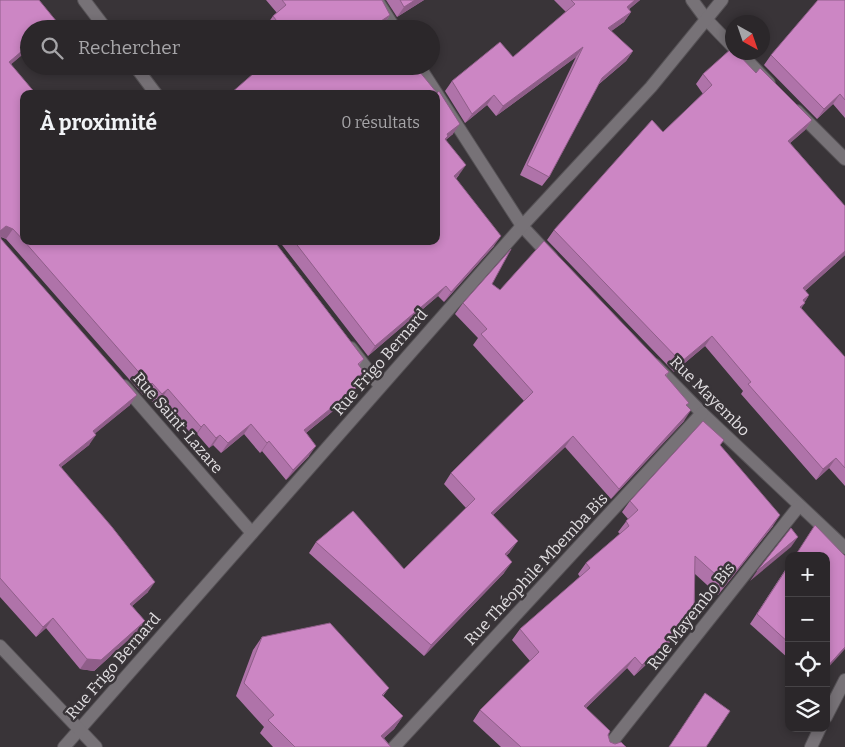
<!DOCTYPE html>
<html lang="fr">
<meta charset="utf-8">
<style>
body{margin:0;font-family:Bitter,serif;background:#373336;color:#f1f3f6}
.controls{position:absolute;right:15px;bottom:15px;display:grid;overflow:hidden;border-radius:10px;box-shadow:0 2px 8px #0003}
.controls button{width:45px;height:45px;display:grid;place-items:center;padding:0;border:0;border-bottom:1px solid #474447;background:#2b272a;color:#f1f3f6;font:25px sans-serif}
.compass{position:absolute;left:725px;top:15px;width:45px;height:45px;border-radius:50%;background:#2b272a;box-shadow:0 2px 8px #0003;rotate:140deg}
.list{margin:0;padding:0;list-style:none}
h2{display:flex;justify-content:space-between;align-items:center;height:65px;margin:0;padding:0 20px;font-size:21px}
h2 small{font-size:16px;font-weight:400;color:#a6a5a8}
.icon{flex:none;width:28px;height:28px;fill:none;stroke:currentColor;stroke-width:2;stroke-linecap:round;stroke-linejoin:round}
.map{position:relative;flex:none;width:845px;height:747px;overflow:hidden}
.search{position:absolute;background:#2b272a;box-shadow:0 2px 8px #0003;left:20px;top:20px;width:420px;height:55px;display:flex;align-items:center;gap:12px;box-sizing:border-box;padding:0 18px;border-radius:28px;color:#a6a5a8;font-size:19px}
.panel{position:absolute;background:#2b272a;box-shadow:0 2px 8px #0003;left:20px;top:90px;width:420px;height:155px;border-radius:10px}
.map>svg:first-child{display:block}
.lines{fill:none;stroke-linecap:round;stroke-linejoin:round}
.street-casing{stroke:#565256;stroke-width:14}
.secondary-casing{stroke:#565256;stroke-width:14}
.street{stroke:#777277;stroke-width:12}
.secondary{stroke:#777277;stroke-width:12}
.wall{fill:#af73a9}
.shaded-wall{fill:#8f5e89}
.building{fill:#cc86c4;stroke:#8f5e89}
.labels{text-anchor:middle;dominant-baseline:central;stroke-width:5;stroke-linejoin:round;paint-order:stroke}
.street-label{font-size:16px;fill:#e1dee1;stroke:#393438}
</style>
<div class="map">
<svg width="845" height="747" viewBox="0 0 845 747">
<rect width="100%" height="100%" fill="#393438"/>
<g class="lines">
<defs>
<g id="street">
<polyline points="84,0 106,29"/>
<polyline points="377,0 395,29"/>
<polyline points="692,0 706,19 732,46"/>
<polyline points="739,52 769,83"/>
<polyline points="135,66 156,94"/>
<polyline points="419,66 522,226 551,257"/>
<polyline points="797,111 845,159"/>
<polyline points="351,348 380,386"/>
<polyline points="655,365 702,413 845,548"/>
<polyline points="124,386 252,533"/>
<polyline points="826,717 845,680"/>
<polyline points="64,747 522,226 651,87 722,0"/>
<polyline points="394,747 702,413"/>
<polyline points="608,747 799,506"/>
<polyline points="811,747 820,728"/>
</g>
<polyline id="secondary" points="0,646 96,747"/>
</defs>
<use href="#street" class="street-casing"/>
<use href="#secondary" class="secondary-casing"/>
<use href="#street" class="street"/>
<use href="#secondary" class="secondary"/>
</g>
<g class="wall">
<polygon points="0,0 29,29 29,49 11,64 24,94 24,241 274,241 364,359 359,365 357,382 353,385 349,398 306,433 309,456 286,480 262,451 260,453 244,434 221,453 213,445 209,448 197,434 194,437 161,399 155,405 145,393 143,395 6,239 1,237 1,239 130,405 95,433 89,445 61,467 148,592 132,606 145,621 138,631 94,671 80,669 46,628 36,637 0,597"/>
<polygon points="266,0 382,0 390,15 384,24 387,29 268,29 266,26 273,16 277,13"/>
<polygon points="386,0 424,0 397,17"/>
<polygon points="554,0 640,0 629,9 631,12 624,22 611,31 633,51 626,61 598,85 549,177 542,186 520,175 576,57 496,116 487,105 465,123 445,91 452,81 513,57 566,12"/>
<polygon points="845,0 845,118 833,104 817,119 764,65 771,55"/>
<polygon points="756,73 812,120 805,130 790,143 845,206 845,255 805,291 809,295 801,308 845,357 845,486 829,468 816,480 741,394 743,391 705,346 674,372 547,240 554,230 663,132 703,94 696,84 703,74"/>
<polygon points="436,94 453,134 445,140 459,175 456,179 494,246 444,302 438,296 368,356 279,241 436,241"/>
<polygon points="492,284 500,290 669,372 666,376 687,406 684,421 611,499 565,447 493,515 510,552 506,556 504,573 424,656 309,553 316,542 404,569 466,508 444,484 451,473 524,401 473,345 478,338 455,314 463,303"/>
<polygon points="720,446 773,526 718,595 695,574 694,616 686,627 634,676 627,668 586,708 608,735 610,742 626,747 501,747 473,721 480,710 530,661 512,640 520,629 580,577 578,574 586,563 620,534 618,532 628,519 622,512 630,501"/>
<polygon points="789,564 789,659 750,624"/>
<polygon points="262,637 389,688 383,696 403,716 394,729 384,738 391,747 273,747 260,733 264,727 236,696 253,650"/>
</g>
<g class="shaded-wall">
<polygon points="415,0 424,0 397,17 404,7"/>
<polygon points="635,0 640,0 620,17 627,7"/>
<polygon points="631,12 624,22 602,38 608,28"/>
<polygon points="390,15 383,25 381,21"/>
<polygon points="57,22 52,29 48,29"/>
<polygon points="29,45 29,49 2,72 9,62"/>
<polygon points="583,47 576,57 496,116 503,106"/>
<polygon points="633,51 626,61 595,87 602,78"/>
<polygon points="840,94 833,104 817,119 824,109"/>
<polygon points="494,95 487,105 465,123 472,114"/>
<polygon points="812,120 805,130 781,151 788,141"/>
<polygon points="460,124 453,134 446,140 441,146 447,134"/>
<polygon points="466,165 459,175 447,187 454,176"/>
<polygon points="6,226 13,229 6,239 0,236 0,231"/>
<polygon points="501,236 494,246 444,302 451,292"/>
<polygon points="845,251 845,255 796,299 803,288"/>
<polygon points="446,286 438,296 368,356 375,346"/>
<polygon points="809,295 804,303 805,303 798,313 803,300"/>
<polygon points="712,336 705,346 674,372 681,362"/>
<polygon points="364,372 357,382 344,393 351,383"/>
<polygon points="152,383 145,393 143,395 150,385"/>
<polygon points="356,388 349,398 297,440 304,430"/>
<polygon points="168,389 161,399 155,405 162,394"/>
<polygon points="137,395 130,405 86,441 93,431"/>
<polygon points="691,410 684,421 611,499 619,489"/>
<polygon points="204,424 197,434 194,437 201,427"/>
<polygon points="251,424 244,434 221,453 228,443"/>
<polygon points="96,435 89,445 51,475 59,465"/>
<polygon points="220,435 213,445 209,448 216,438"/>
<polygon points="573,436 565,447 483,524 491,513"/>
<polygon points="269,441 262,451 260,453 267,443"/>
<polygon points="316,446 309,456 286,480 293,470"/>
<polygon points="836,458 829,468 816,480 823,469"/>
<polygon points="780,515 773,526 718,595 726,584"/>
<polygon points="798,537 791,547 750,581 757,571"/>
<polygon points="518,541 510,552 497,565 505,554"/>
<polygon points="512,562 504,573 424,656 431,645"/>
<polygon points="155,582 148,592 123,614 130,604"/>
<polygon points="694,616 686,627 634,676 642,665"/>
<polygon points="53,618 46,628 36,637 43,627"/>
<polygon points="145,621 138,631 94,671 80,669 87,659"/>
<polygon points="845,647 845,649 826,670 826,668"/>
<polygon points="635,657 627,668 577,717 584,706"/>
<polygon points="403,716 394,729 374,747 381,736"/>
</g>
<g class="building">
<polygon points="0,0 39,0 57,22 48,29 29,29 29,45 9,62 36,94 24,94 24,241 13,229 6,226 0,231"/>
<polygon points="282,0 382,0 390,15 381,21 387,28 386,29 283,29 273,16 286,5"/>
<polygon points="400,0 415,0 404,7"/>
<polygon points="571,0 635,0 627,7 631,12 608,28 633,51 602,78 549,177 527,165 583,47 503,106 494,95 472,114 452,81 500,42 513,57 575,4"/>
<polygon points="818,0 845,0 845,100 840,94 824,109 771,55"/>
<polygon points="732,48 732,52 736,52 756,73 760,68 812,120 788,141 845,206 845,251 803,288 809,295 803,300 805,303 800,307 845,357 845,468 836,458 823,469 748,384 751,382 712,336 681,362 554,230 652,120 663,132 712,85 703,74"/>
<polygon points="262,66 415,66 437,93 439,91 460,124 447,134 448,136 445,139 466,165 454,176 501,236 451,292 446,286 375,346 294,241 436,241 436,94 230,94"/>
<polygon points="0,233 1,239 137,395 93,431 96,435 59,465 112,527 155,582 130,604 145,621 101,660 87,659 53,618 43,627 0,578"/>
<polygon points="24,241 274,241 364,359 358,364 364,372 351,383 356,388 304,430 316,446 293,470 269,441 267,443 251,424 228,443 220,435 216,438 204,424 201,427 168,389 162,394 152,383 150,385"/>
<polygon points="544,241 669,372 665,375 689,403 686,405 691,410 619,489 573,436 491,513 518,541 505,554 512,562 431,645 316,542 353,511 404,569 475,499 451,473 533,392 481,334 487,329 463,303 511,249 492,284 500,290"/>
<polygon points="703,421 724,440 720,445 780,515 726,584 695,556 694,616 642,665 635,657 584,706 610,731 608,735 610,742 615,744 621,742 626,747 521,747 480,710 539,652 520,629 590,568 586,563 629,526 626,521 638,510 630,501"/>
<polygon points="815,525 845,556 845,647 826,668 826,556 795,556"/>
<polygon points="791,528 798,537 757,571"/>
<polygon points="789,565 789,643 757,614"/>
<polygon points="330,623 389,688 382,695 403,716 381,736 391,747 295,747 268,720 274,715 244,683 262,637"/>
<polygon points="705,693 730,711 706,747 669,747"/>
</g>
<g class="labels">
<g class="street-label">
<text transform="translate(380 362) rotate(-49)">Rue Frigo Bernard</text>
<text transform="translate(710 396) rotate(45)">Rue Mayembo</text>
<text transform="translate(178 423) rotate(49)">Rue Saint-Lazare</text>
<text transform="translate(536 569) rotate(-47)">Rue Théophile Mbemba Bis</text>
<text transform="translate(691 616) rotate(-52)">Rue Mayembo Bis</text>
<text transform="translate(113 666) rotate(-49)">Rue Frigo Bernard</text>
</g>
</g>
</svg>
<div class="controls">
<button>+</button>
<button>−</button>
<button><svg class="icon" aria-label="locate" viewBox="0 0 24 24"><circle cx="12" cy="12" r="6"/><path d="M12 2v4M12 18v4M2 12h4M18 12h4"/></svg></button>
<button><svg class="icon" aria-label="layers" viewBox="0 0 24 24"><path d="M12 4l9 5-9 5-9-5zM3 14l9 5 9-5"/></svg></button>
</div>
<svg class="compass" viewBox="-18 -18 36 36"><path d="M0-13l5 13h-10z" fill="#e53935"/><path d="M0 13l5-13h-10z" fill="#a6a5a8"/></svg>
<div class="search"><svg class="icon" aria-label="search" viewBox="0 0 24 24"><circle cx="10" cy="10" r="6"/><path d="M15 15l6 6"/></svg>Rechercher</div>
<section class="panel">
<h2>À proximité<small>0 résultats</small></h2>
<ul class="list">
</ul>
</section>
</div>
